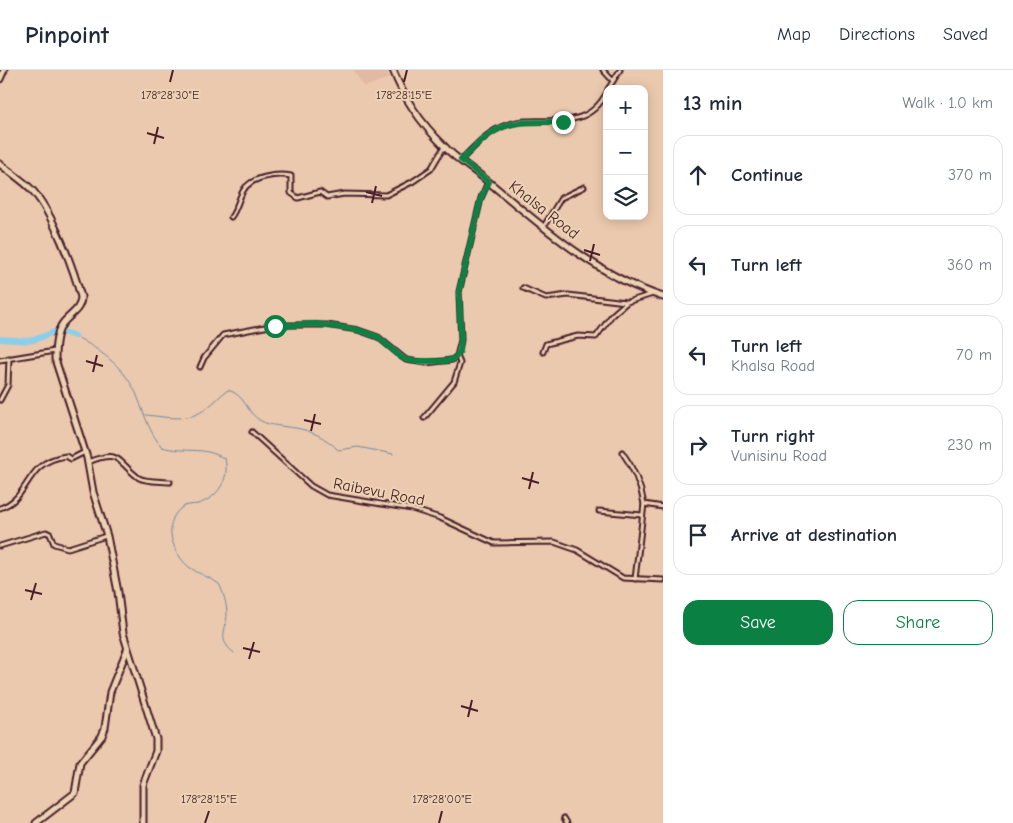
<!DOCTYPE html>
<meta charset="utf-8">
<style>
body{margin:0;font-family:"Comic Neue",sans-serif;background:#f2f2f3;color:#1f2937}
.controls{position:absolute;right:15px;top:15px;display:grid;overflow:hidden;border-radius:10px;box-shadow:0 2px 12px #0003}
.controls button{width:45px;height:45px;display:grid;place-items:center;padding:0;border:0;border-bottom:1px solid #e0e1e3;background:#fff;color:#1f2937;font:25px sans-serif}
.stop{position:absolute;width:15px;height:15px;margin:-11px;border:4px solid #0b8043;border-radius:50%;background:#fff}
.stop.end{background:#0b8043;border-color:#fff;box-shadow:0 1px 5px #0008}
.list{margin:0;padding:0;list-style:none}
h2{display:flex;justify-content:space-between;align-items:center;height:65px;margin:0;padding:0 20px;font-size:21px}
h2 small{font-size:16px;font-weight:400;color:#747a83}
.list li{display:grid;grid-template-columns:32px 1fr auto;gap:15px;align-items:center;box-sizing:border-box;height:80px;margin:0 10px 10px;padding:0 10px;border:1px solid #e0e1e3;border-radius:15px}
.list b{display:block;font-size:19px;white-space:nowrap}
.list p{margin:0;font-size:16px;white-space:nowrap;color:#747a83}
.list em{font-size:16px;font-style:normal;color:#747a83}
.actions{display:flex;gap:10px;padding:15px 20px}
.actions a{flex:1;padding:11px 0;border:1px solid #0b8043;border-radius:15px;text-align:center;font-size:18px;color:#0b8043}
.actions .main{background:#0b8043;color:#fff}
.icon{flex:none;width:28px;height:28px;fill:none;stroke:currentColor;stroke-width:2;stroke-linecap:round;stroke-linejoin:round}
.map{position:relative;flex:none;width:663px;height:753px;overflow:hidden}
header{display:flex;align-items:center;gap:30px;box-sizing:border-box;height:70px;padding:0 25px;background:#fff;border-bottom:1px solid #e0e1e3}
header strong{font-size:24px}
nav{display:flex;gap:28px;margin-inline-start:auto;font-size:18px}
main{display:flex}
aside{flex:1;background:#fff}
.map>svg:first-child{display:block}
.built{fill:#e2baa4}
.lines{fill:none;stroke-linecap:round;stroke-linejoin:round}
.stream{stroke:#70889e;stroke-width:1}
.river{stroke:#8aceeb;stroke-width:6}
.street-casing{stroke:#4a1f2b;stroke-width:7}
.secondary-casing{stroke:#4a1f2b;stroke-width:9}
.street{stroke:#ebd3b3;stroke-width:3}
.secondary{stroke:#ebd3b3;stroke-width:5}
.route{stroke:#0b8043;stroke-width:6}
.ticks{fill:none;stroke:#4a1f2b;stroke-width:2}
.labels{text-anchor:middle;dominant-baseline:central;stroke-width:4;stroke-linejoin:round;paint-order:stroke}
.street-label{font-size:16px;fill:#4a1f2b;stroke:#ebd3b3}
.ticks-label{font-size:12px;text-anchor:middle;fill:#4a1f2b;stroke:#ebd3b3;stroke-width:4;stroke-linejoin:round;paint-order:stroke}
</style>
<header>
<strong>Pinpoint</strong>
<nav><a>Map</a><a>Directions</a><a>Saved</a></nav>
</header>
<main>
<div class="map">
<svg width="663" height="753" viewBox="0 0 663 753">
<rect width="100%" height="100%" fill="#ebc9ae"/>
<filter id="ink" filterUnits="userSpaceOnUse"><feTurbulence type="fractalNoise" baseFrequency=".02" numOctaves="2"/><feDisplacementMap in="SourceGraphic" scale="10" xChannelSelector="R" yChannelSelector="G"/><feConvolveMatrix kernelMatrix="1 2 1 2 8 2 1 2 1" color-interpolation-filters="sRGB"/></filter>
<g filter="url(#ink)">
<polygon class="built" points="353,0 387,0 389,8 364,17"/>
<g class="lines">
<g class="stream">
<path d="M75,266C102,281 127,299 138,328C145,346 149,362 162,377C186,384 202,375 225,389C230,409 218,428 198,434C192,435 185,434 180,439C162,454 173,484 189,497C198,504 210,507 219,514C223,521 227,535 227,544C226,563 217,569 234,583"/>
<path d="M146,345C168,347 188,353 207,338C214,333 220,325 228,320C246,325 246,343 261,351C270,356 284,356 295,358C310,360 327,368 338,380L358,377L393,384"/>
</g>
<path class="river" d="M0,269C9,269 25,272 33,270C53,264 53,257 75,266"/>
<defs>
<g id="street">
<polyline points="603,0 613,11"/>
<polyline points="608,19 620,0"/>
<path d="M461,90C474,77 488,61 506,55C541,42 584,67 607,22"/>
<path d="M231,147C237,139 238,130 243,121C250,107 277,103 291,106V123L298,128L320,122L327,127L344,124L386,125L412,112L431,99L444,77"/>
<polyline points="544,156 561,128 584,117"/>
<polyline points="523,218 546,228 568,225 626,232"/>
<polyline points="543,282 546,274 578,266 596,267 612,245 627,232 653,224"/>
<polyline points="0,290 55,281"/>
<polyline points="200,297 204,288 223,265 275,255 327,255 358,260 378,267 406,290 426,293 452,290 457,286 461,270 459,222 481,128 488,112"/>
<polyline points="0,330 8,315 9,288"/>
<polyline points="424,348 454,312 460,293 457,286"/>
<polyline points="252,362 311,416 327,425 412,439 440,448 494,473 554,472 577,480 623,508 663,510"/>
<path d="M622,382C633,397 641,416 644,434L635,509"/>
<path d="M88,392C121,379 116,391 139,408C146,412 162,411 170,412"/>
<polyline points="644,434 663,437"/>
<path d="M0,438C32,427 23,392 66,386L71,389L85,382"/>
<polyline points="599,441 642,445"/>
<polyline points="0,476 46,462 50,464 54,474 68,478 106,466"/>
<polyline points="564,748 567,753"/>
</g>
<g id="secondary">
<path d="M393,0C404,29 421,53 443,75C456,90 475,100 490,113C543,157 597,206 663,227"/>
<polyline points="0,9 4,0"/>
<path d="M0,94C11,103 24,111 33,121C53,144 73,197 81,227C81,240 70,244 63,253C56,262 55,278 55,289L87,388L93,422L107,466L118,522L123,563L156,669V681L143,715V753"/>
<polyline points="36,753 75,723 80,693 102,666 105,658 110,622 127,580"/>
</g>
</defs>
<use href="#street" class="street-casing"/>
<use href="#secondary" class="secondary-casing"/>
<use href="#street" class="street"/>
<use href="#secondary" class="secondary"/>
</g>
</g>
<g class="lines" filter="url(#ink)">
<path class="route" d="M275,256L316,254L358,260L378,267L402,288L411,291H447L455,288L460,281L461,270L459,222L481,128L489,112L461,90C502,49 507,52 563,52"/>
</g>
<path class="ticks" d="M170,12L173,0M404,12L407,0M147,63L164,68M154,74L158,57M366,122L382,126M372,133L376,116M584,180L600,185M590,191L594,174M86,291L103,296M93,302L97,285M304,350L321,354M311,361L315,344M522,408L539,413M529,419L533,402M25,520L42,524M31,530L36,513M243,578L260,582M249,589L254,572M461,636L478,641M468,647L472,630M205,753L209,741M439,753L442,741"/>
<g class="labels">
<g class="street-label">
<text transform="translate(544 140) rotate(38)">Khalsa Road</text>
<text transform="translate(379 422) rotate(11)">Raibevu Road</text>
</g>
</g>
<g class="ticks-label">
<text x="170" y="29">178°28'30"E</text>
<text x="404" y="29">178°28'15"E</text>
<text x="209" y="733">178°28'15"E</text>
<text x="442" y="733">178°28'00"E</text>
</g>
</svg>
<div class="controls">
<button>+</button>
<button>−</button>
<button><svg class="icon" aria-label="layers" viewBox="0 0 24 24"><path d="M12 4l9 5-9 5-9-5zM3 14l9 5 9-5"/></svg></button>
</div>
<div class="stop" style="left:275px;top:256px"></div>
<div class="stop end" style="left:563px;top:52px"></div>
</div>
<aside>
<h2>13 min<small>Walk · 1.0 km</small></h2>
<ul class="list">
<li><svg class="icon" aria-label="ahead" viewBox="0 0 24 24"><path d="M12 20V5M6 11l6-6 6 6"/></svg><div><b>Continue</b></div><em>370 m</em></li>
<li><svg class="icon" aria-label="left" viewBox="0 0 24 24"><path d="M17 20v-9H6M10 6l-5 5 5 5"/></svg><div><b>Turn left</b></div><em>360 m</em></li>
<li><svg class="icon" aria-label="left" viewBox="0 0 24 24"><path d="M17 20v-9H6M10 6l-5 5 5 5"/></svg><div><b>Turn left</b><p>Khalsa Road</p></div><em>70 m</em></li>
<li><svg class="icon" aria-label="right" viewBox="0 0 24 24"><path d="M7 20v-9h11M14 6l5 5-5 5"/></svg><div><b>Turn right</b><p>Vunisinu Road</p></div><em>230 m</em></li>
<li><svg class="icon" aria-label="arrive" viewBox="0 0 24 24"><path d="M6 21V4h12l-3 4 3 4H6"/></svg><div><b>Arrive at destination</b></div></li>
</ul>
<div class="actions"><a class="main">Save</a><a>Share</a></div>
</aside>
</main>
